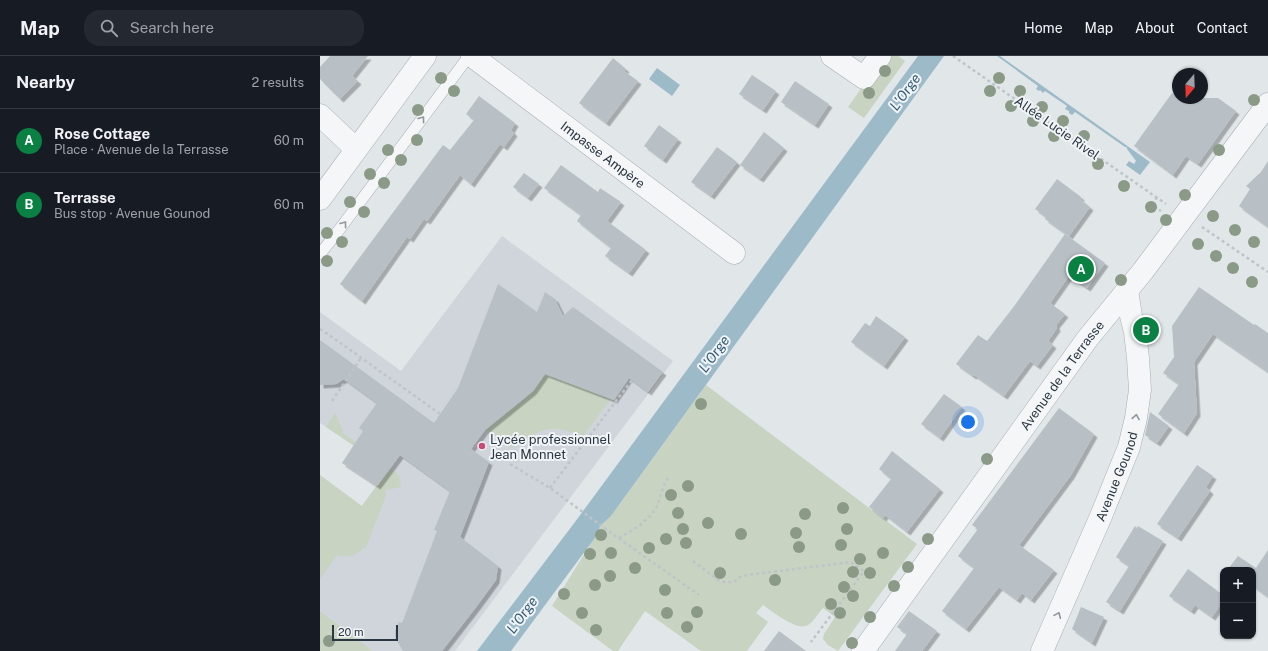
<!DOCTYPE html>
<meta charset="utf-8">
<style>
body{margin:0;font-family:"Public Sans",sans-serif;background:#242831;color:#f1f3f6}
.controls{position:absolute;right:12px;bottom:12px;display:grid;overflow:hidden;border-radius:8px;box-shadow:0 1px 3px #0004}
.controls button{width:36px;height:36px;display:grid;place-items:center;padding:0;border:0;border-bottom:1px solid #363941;background:#171b24;color:#f1f3f6;font:20px sans-serif}
.compass{position:absolute;left:852px;top:12px;width:36px;height:36px;border-radius:50%;background:#171b24;box-shadow:0 1px 3px #0004;rotate:199deg}
.scale{position:absolute;left:12px;bottom:10px;width:66px;box-sizing:border-box;padding-left:4px;border:2px solid #2a3641;border-top:0;font-size:11px;line-height:14px;white-space:nowrap;color:#2a3641;-webkit-text-stroke:3px #f1f4f7;paint-order:stroke}
.you{position:absolute;left:648px;top:366px;width:14px;height:14px;margin:-10px;border:3px solid #fff;border-radius:50%;background:#1a73e8;box-shadow:0 0 0 6px #1a73e833}
.badge{display:grid;place-items:center;width:26px;height:26px;border-radius:50%;background:#0b8043;color:#fff;font-size:13px;font-weight:700}
.pin{position:absolute;translate:-50% -50%;border:2px solid #fff;box-shadow:0 1px 4px #0006}
.list{margin:0;padding:0;list-style:none}
h2{display:flex;justify-content:space-between;align-items:center;height:52px;margin:0;padding:0 16px;font-size:17px}
h2 small{font-size:13px;font-weight:400;color:#9ea1a6}
.list li{display:grid;grid-template-columns:26px 1fr auto;gap:12px;align-items:center;box-sizing:border-box;height:64px;padding:0 16px;border-top:1px solid #363941}
.list b{display:block;font-size:15px;white-space:nowrap}
.list p{margin:0;font-size:13px;white-space:nowrap;color:#9ea1a6}
.list em{font-size:13px;font-style:normal;color:#9ea1a6}
.icon{flex:none;width:22px;height:22px;fill:none;stroke:currentColor;stroke-width:2;stroke-linecap:round;stroke-linejoin:round}
.map{position:relative;flex:none;width:948px;height:595px;overflow:hidden}
header{display:flex;align-items:center;gap:24px;box-sizing:border-box;height:56px;padding:0 20px;background:#171b24;border-bottom:1px solid #363941}
header strong{font-size:19px}
nav{display:flex;gap:22px;margin-inline-start:auto;font-size:14px}
.search{width:280px;height:36px;background:#242831;display:flex;align-items:center;gap:10px;box-sizing:border-box;padding:0 14px;border-radius:16px;color:#9ea1a6;font-size:15px}
main{display:flex}
aside{flex:1;background:#171b24}
.map>svg:first-child{display:block}
.built{fill:#cfd5db}
.green{fill:#c9d3c2}
.water{fill:#9dbac9}
.building{fill:#b8c0c6;filter:url(#shadow)}
.lines{fill:none;stroke-linecap:round;stroke-linejoin:round}
.service-casing{stroke:#a6aeb3;stroke-width:12}
.minor-casing{stroke:#a6aeb3;stroke-width:23}
.tertiary-casing{stroke:#a6aeb3;stroke-width:23}
.path{stroke:#bfc4c8;stroke-width:2.5;stroke-dasharray:3 3;stroke-linecap:butt}
.service{stroke:#f4f6f8;stroke-width:11}
.minor{stroke:#f4f6f8;stroke-width:22}
.tertiary{stroke:#f4f6f8;stroke-width:22}
.tree{fill:#8b9a87}
.oneway{stroke:#8f969c}
.poi-dot{fill:#cb4974;stroke:#f1f4f7;stroke-width:1.5}
.labels{text-anchor:middle;dominant-baseline:central;stroke-width:4;stroke-linejoin:round;paint-order:stroke}
.street-label{font-size:13px;fill:#2a3641;stroke:#f1f4f7}
.poi-label{font-size:13px;fill:#2a3641;stroke:#f1f4f7;text-anchor:start}
.water-label{font-size:14px;font-style:italic;fill:#345c74;stroke:#f1f4f7}
</style>
<header>
<strong>Map</strong>
<div class="search"><svg class="icon" aria-label="search" viewBox="0 0 24 24"><circle cx="10" cy="10" r="6"/><path d="M15 15l6 6"/></svg>Search here</div>
<nav><a>Home</a><a>Map</a><a>About</a><a>Contact</a></nav>
</header>
<main>
<aside>
<h2>Nearby<small>2 results</small></h2>
<ul class="list">
<li><span class="badge">A</span><div><b>Rose Cottage</b><p>Place · Avenue de la Terrasse</p></div><em>60 m</em></li>
<li><span class="badge">B</span><div><b>Terrasse</b><p>Bus stop · Avenue Gounod</p></div><em>60 m</em></li>
</ul>
</aside>
<div class="map">
<svg width="948" height="595" viewBox="0 0 948 595">
<defs>
<filter id="shadow"><feDropShadow dx="3.5" dy="3.5" stdDeviation="0" flood-color="#0004"/></filter>
</defs>
<rect width="100%" height="100%" fill="#e1e6e9"/>
<polygon class="built" points="182,180 353,305 135,595 53,595 0,555 0,507 69,413 0,367 0,256 81,315"/>
<g class="green">
<polygon points="564,0 578,0 585,5 544,62 528,51"/>
<path d="M234,305L291,343L263,380C255,378 245,373 236,373C220,371 205,385 192,392L165,373Z"/>
<path d="M386,329L597,488L518,595L508,589L503,583L504,578L515,561L503,552C498,557 494,566 488,569C477,576 452,555 443,549L436,557L448,566L427,595H381L325,555L298,595H293L232,550L276,479L280,470L291,460Z"/>
<polygon points="15,357 24,378 69,410 79,420 81,431 65,434 66,438 65,442 46,491 34,499 27,501 17,499 0,523 0,419 42,450 69,413 6,371"/>
<polygon points="0,555 53,595 0,595"/>
</g>
<g class="water">
<polygon points="598,0 624,0 291,460 280,470 277,479 191,595 157,595 255,466"/>
<polygon points="677,0 680,0 830,106 820,119 806,109 809,105 814,108 816,105 807,93 807,92 806,91 805,91 755,56 752,59 749,57 749,55 745,53 747,50 725,35 723,37 720,34 719,35 716,33 718,30"/>
<polygon points="337,12 360,29 352,40 329,23"/>
</g>
<g class="building">
<polygon points="10,0 48,0 32,20 38,25 20,43 0,23 0,11"/>
<polygon points="293,2 306,13 304,15 318,25 286,67 259,47"/>
<polygon points="432,19 456,35 443,54 419,38"/>
<polygon points="475,25 509,48 495,69 461,46"/>
<polygon points="852,37 858,42 898,42 916,55 878,108 866,100 853,119 814,90"/>
<polygon points="159,40 195,67 191,74 194,77 184,91 180,88 151,128 140,119 107,165 104,163 90,183 87,181 42,245 20,228 123,89 130,94 154,64 146,58"/>
<polygon points="339,69 358,83 343,104 324,90"/>
<polygon points="444,76 464,92 440,123 420,109"/>
<polygon points="397,91 417,106 391,140 371,126"/>
<polygon points="948,105 948,171 919,150 930,133 926,130 941,116"/>
<polygon points="241,109 278,136 280,132 301,146 287,165 326,194 309,217 285,200 291,192 257,165 261,159 224,132"/>
<polygon points="204,117 219,128 208,142 193,131"/>
<polygon points="737,123 761,141 760,143 770,151 749,180 725,163 726,161 715,153"/>
<polygon points="745,178 785,207 767,232 749,220 730,247 745,258 736,269 737,272 728,285 733,289 717,310 710,305 684,340 654,319 653,320 636,308 658,279 667,285 695,249"/>
<polygon points="178,228 217,256 225,236 235,243 243,260 253,251 343,316 328,336 309,322 294,344 225,318 213,335 165,374 151,393 169,406 140,481 178,510 176,524 157,550 122,595 83,595 77,585 75,581 75,575 79,566 82,567 117,475 114,474 130,435 80,399 57,430 22,407 43,375 39,372 57,347 24,323 16,328 0,329 0,284 114,367 138,332"/>
<polygon points="879,231 934,269 935,268 948,277 948,316 893,278 874,306 877,357 864,377 838,358 859,328 843,317 854,301 852,270"/>
<polygon points="556,260 585,281 564,310 531,286 545,267 550,270"/>
<polygon points="624,338 642,351 620,382 601,368"/>
<polygon points="739,352 774,378 751,419 699,489 734,514 711,544 702,537 697,544 679,531 646,573 622,555 654,512 638,500 658,473 652,469"/>
<polygon points="830,356 849,370 837,387 825,379"/>
<polygon points="572,395 620,433 587,476 565,459 563,462 549,451 571,423 559,413"/>
<polygon points="877,409 893,420 886,431 890,435 858,482 837,468"/>
<polygon points="815,470 817,472 818,470 843,485 800,555 786,546 809,510 796,501"/>
<polygon points="948,494 948,541 933,530 933,514 910,514 908,513 918,500 936,512"/>
<polygon points="868,513 903,539 903,545 892,561 875,549 871,555 849,540"/>
<polygon points="761,551 784,561 772,587 752,573"/>
<polygon points="589,555 617,575 602,595 575,595 587,578 577,571"/>
<polygon points="459,575 486,595 444,595"/>
</g>
<g class="lines">
<defs>
<polyline id="service" points="0,198 19,174 149,0"/>
<g id="minor">
<path id="s1" d="M152,0L414,197"/>
<polyline points="512,0 544,22 560,0"/>
<polyline points="0,59 36,93"/>
<path id="s2" d="M543,595L768,282L823,215L948,48"/>
<path id="s3" d="M722,595L781,460L809,391L816,362L820,334L818,302L815,276L811,260L807,234"/>
</g>
<polyline id="tertiary" points="0,143 105,0"/>
</defs>
<use href="#service" class="service-casing"/>
<use href="#minor" class="minor-casing"/>
<use href="#tertiary" class="tertiary-casing"/>
<g class="path">
<polyline points="633,0 846,148"/>
<polyline points="837,141 832,149 841,155"/>
<polyline points="882,171 948,216"/>
<polyline points="0,273 19,286 120,358"/>
<polyline points="12,345 41,302"/>
<polyline points="190,408 230,432 301,484 379,539"/>
<polyline points="230,432 312,324"/>
<polyline points="299,482 319,470 329,461 337,451 343,431 348,422"/>
<polyline points="373,505 398,524 404,526 414,526 420,521 427,519 531,506 544,515 491,586"/>
</g>
<use href="#service" class="service"/>
<use href="#minor" class="minor"/>
<use href="#tertiary" class="tertiary"/>
</g>
<g class="tree">
<circle cx="565" cy="15" r="6"/>
<circle cx="121" cy="22" r="6"/>
<circle cx="679" cy="22" r="6"/>
<circle cx="134" cy="35" r="6"/>
<circle cx="670" cy="35" r="6"/>
<circle cx="700" cy="35" r="6"/>
<circle cx="549" cy="37" r="6"/>
<circle cx="934" cy="44" r="6"/>
<circle cx="691" cy="50" r="6"/>
<circle cx="722" cy="51" r="6"/>
<circle cx="98" cy="54" r="6"/>
<circle cx="713" cy="65" r="6"/>
<circle cx="743" cy="65" r="6"/>
<circle cx="734" cy="80" r="6"/>
<circle cx="764" cy="80" r="6"/>
<circle cx="97" cy="84" r="6"/>
<circle cx="68" cy="94" r="6"/>
<circle cx="899" cy="94" r="6"/>
<circle cx="81" cy="104" r="6"/>
<circle cx="778" cy="108" r="6"/>
<circle cx="50" cy="118" r="6"/>
<circle cx="64" cy="127" r="6"/>
<circle cx="804" cy="130" r="6"/>
<circle cx="865" cy="139" r="6"/>
<circle cx="30" cy="146" r="6"/>
<circle cx="831" cy="151" r="6"/>
<circle cx="44" cy="156" r="6"/>
<circle cx="893" cy="160" r="6"/>
<circle cx="846" cy="164" r="6"/>
<circle cx="915" cy="174" r="6"/>
<circle cx="7" cy="177" r="6"/>
<circle cx="22" cy="186" r="6"/>
<circle cx="934" cy="186" r="6"/>
<circle cx="878" cy="188" r="6"/>
<circle cx="896" cy="200" r="6"/>
<circle cx="7" cy="205" r="6"/>
<circle cx="913" cy="212" r="6"/>
<circle cx="801" cy="224" r="6"/>
<circle cx="932" cy="226" r="6"/>
<circle cx="381" cy="348" r="6"/>
<circle cx="667" cy="403" r="6"/>
<circle cx="368" cy="430" r="6"/>
<circle cx="351" cy="439" r="6"/>
<circle cx="523" cy="452" r="6"/>
<circle cx="358" cy="457" r="6"/>
<circle cx="485" cy="458" r="6"/>
<circle cx="388" cy="467" r="6"/>
<circle cx="363" cy="473" r="6"/>
<circle cx="527" cy="473" r="6"/>
<circle cx="476" cy="477" r="6"/>
<circle cx="421" cy="478" r="6"/>
<circle cx="281" cy="479" r="6"/>
<circle cx="346" cy="483" r="6"/>
<circle cx="608" cy="483" r="6"/>
<circle cx="366" cy="487" r="6"/>
<circle cx="521" cy="489" r="6"/>
<circle cx="479" cy="491" r="6"/>
<circle cx="329" cy="492" r="6"/>
<circle cx="291" cy="497" r="6"/>
<circle cx="563" cy="497" r="6"/>
<circle cx="270" cy="498" r="6"/>
<circle cx="540" cy="503" r="6"/>
<circle cx="588" cy="511" r="6"/>
<circle cx="315" cy="512" r="6"/>
<circle cx="533" cy="516" r="6"/>
<circle cx="400" cy="517" r="6"/>
<circle cx="550" cy="517" r="6"/>
<circle cx="290" cy="520" r="6"/>
<circle cx="455" cy="524" r="6"/>
<circle cx="275" cy="529" r="6"/>
<circle cx="574" cy="530" r="6"/>
<circle cx="524" cy="531" r="6"/>
<circle cx="345" cy="534" r="6"/>
<circle cx="244" cy="538" r="6"/>
<circle cx="533" cy="540" r="6"/>
<circle cx="511" cy="548" r="6"/>
<circle cx="377" cy="556" r="6"/>
<circle cx="262" cy="557" r="6"/>
<circle cx="347" cy="557" r="6"/>
<circle cx="520" cy="557" r="6"/>
<circle cx="550" cy="561" r="6"/>
<circle cx="367" cy="571" r="6"/>
<circle cx="276" cy="574" r="6"/>
<circle cx="9" cy="585" r="6"/>
<circle cx="532" cy="587" r="6"/>
</g>
<defs><path id="oneway-chevron" d="M-2-3.5L2.5 0L-2 3.5" fill="none" stroke-width="1.6" stroke-linecap="round" stroke-linejoin="round"/></defs>
<g class="oneway">
<use href="#oneway-chevron" transform="translate(102 63) rotate(-53)"/>
<use href="#oneway-chevron" transform="translate(24 168) rotate(-53)"/>
<use href="#oneway-chevron" transform="translate(816 361) rotate(-80)"/>
<use href="#oneway-chevron" transform="translate(738 559) rotate(-66)"/>
</g>
<circle class="poi-dot" cx="162" cy="390" r="4"/>
<g class="labels">
<g class="street-label">
<text transform="translate(737 72) rotate(35)">Allée Lucie Rivel</text>
<text stroke="none"><textPath href="#s1" startOffset="164">Impasse Ampère</textPath></text>
<text stroke="none"><textPath href="#s2" startOffset="340">Avenue de la Terrasse</textPath></text>
<text stroke="none"><textPath href="#s3" startOffset="190">Avenue Gounod</textPath></text>
</g>
<g class="poi-label">
<text x="170" y="383">Lycée professionnel<tspan x="170" dy="15">Jean Monnet</tspan></text>
</g>
<g class="water-label">
<text transform="translate(585 36) rotate(-54)">L'Orge</text>
<text transform="translate(394 298) rotate(-54)">L'Orge</text>
<text transform="translate(202 559) rotate(-54)">L'Orge</text>
</g>
</g>
</svg>
<div class="controls">
<button>+</button>
<button>−</button>
</div>
<svg class="compass" viewBox="-18 -18 36 36"><path d="M0-13l5 13h-10z" fill="#e53935"/><path d="M0 13l5-13h-10z" fill="#9ea1a6"/></svg>
<div class="scale">20 m</div>
<div class="you"></div>
<div class="pin badge" style="left:761px;top:213px">A</div>
<div class="pin badge" style="left:826px;top:274px">B</div>
</div>
</main>
